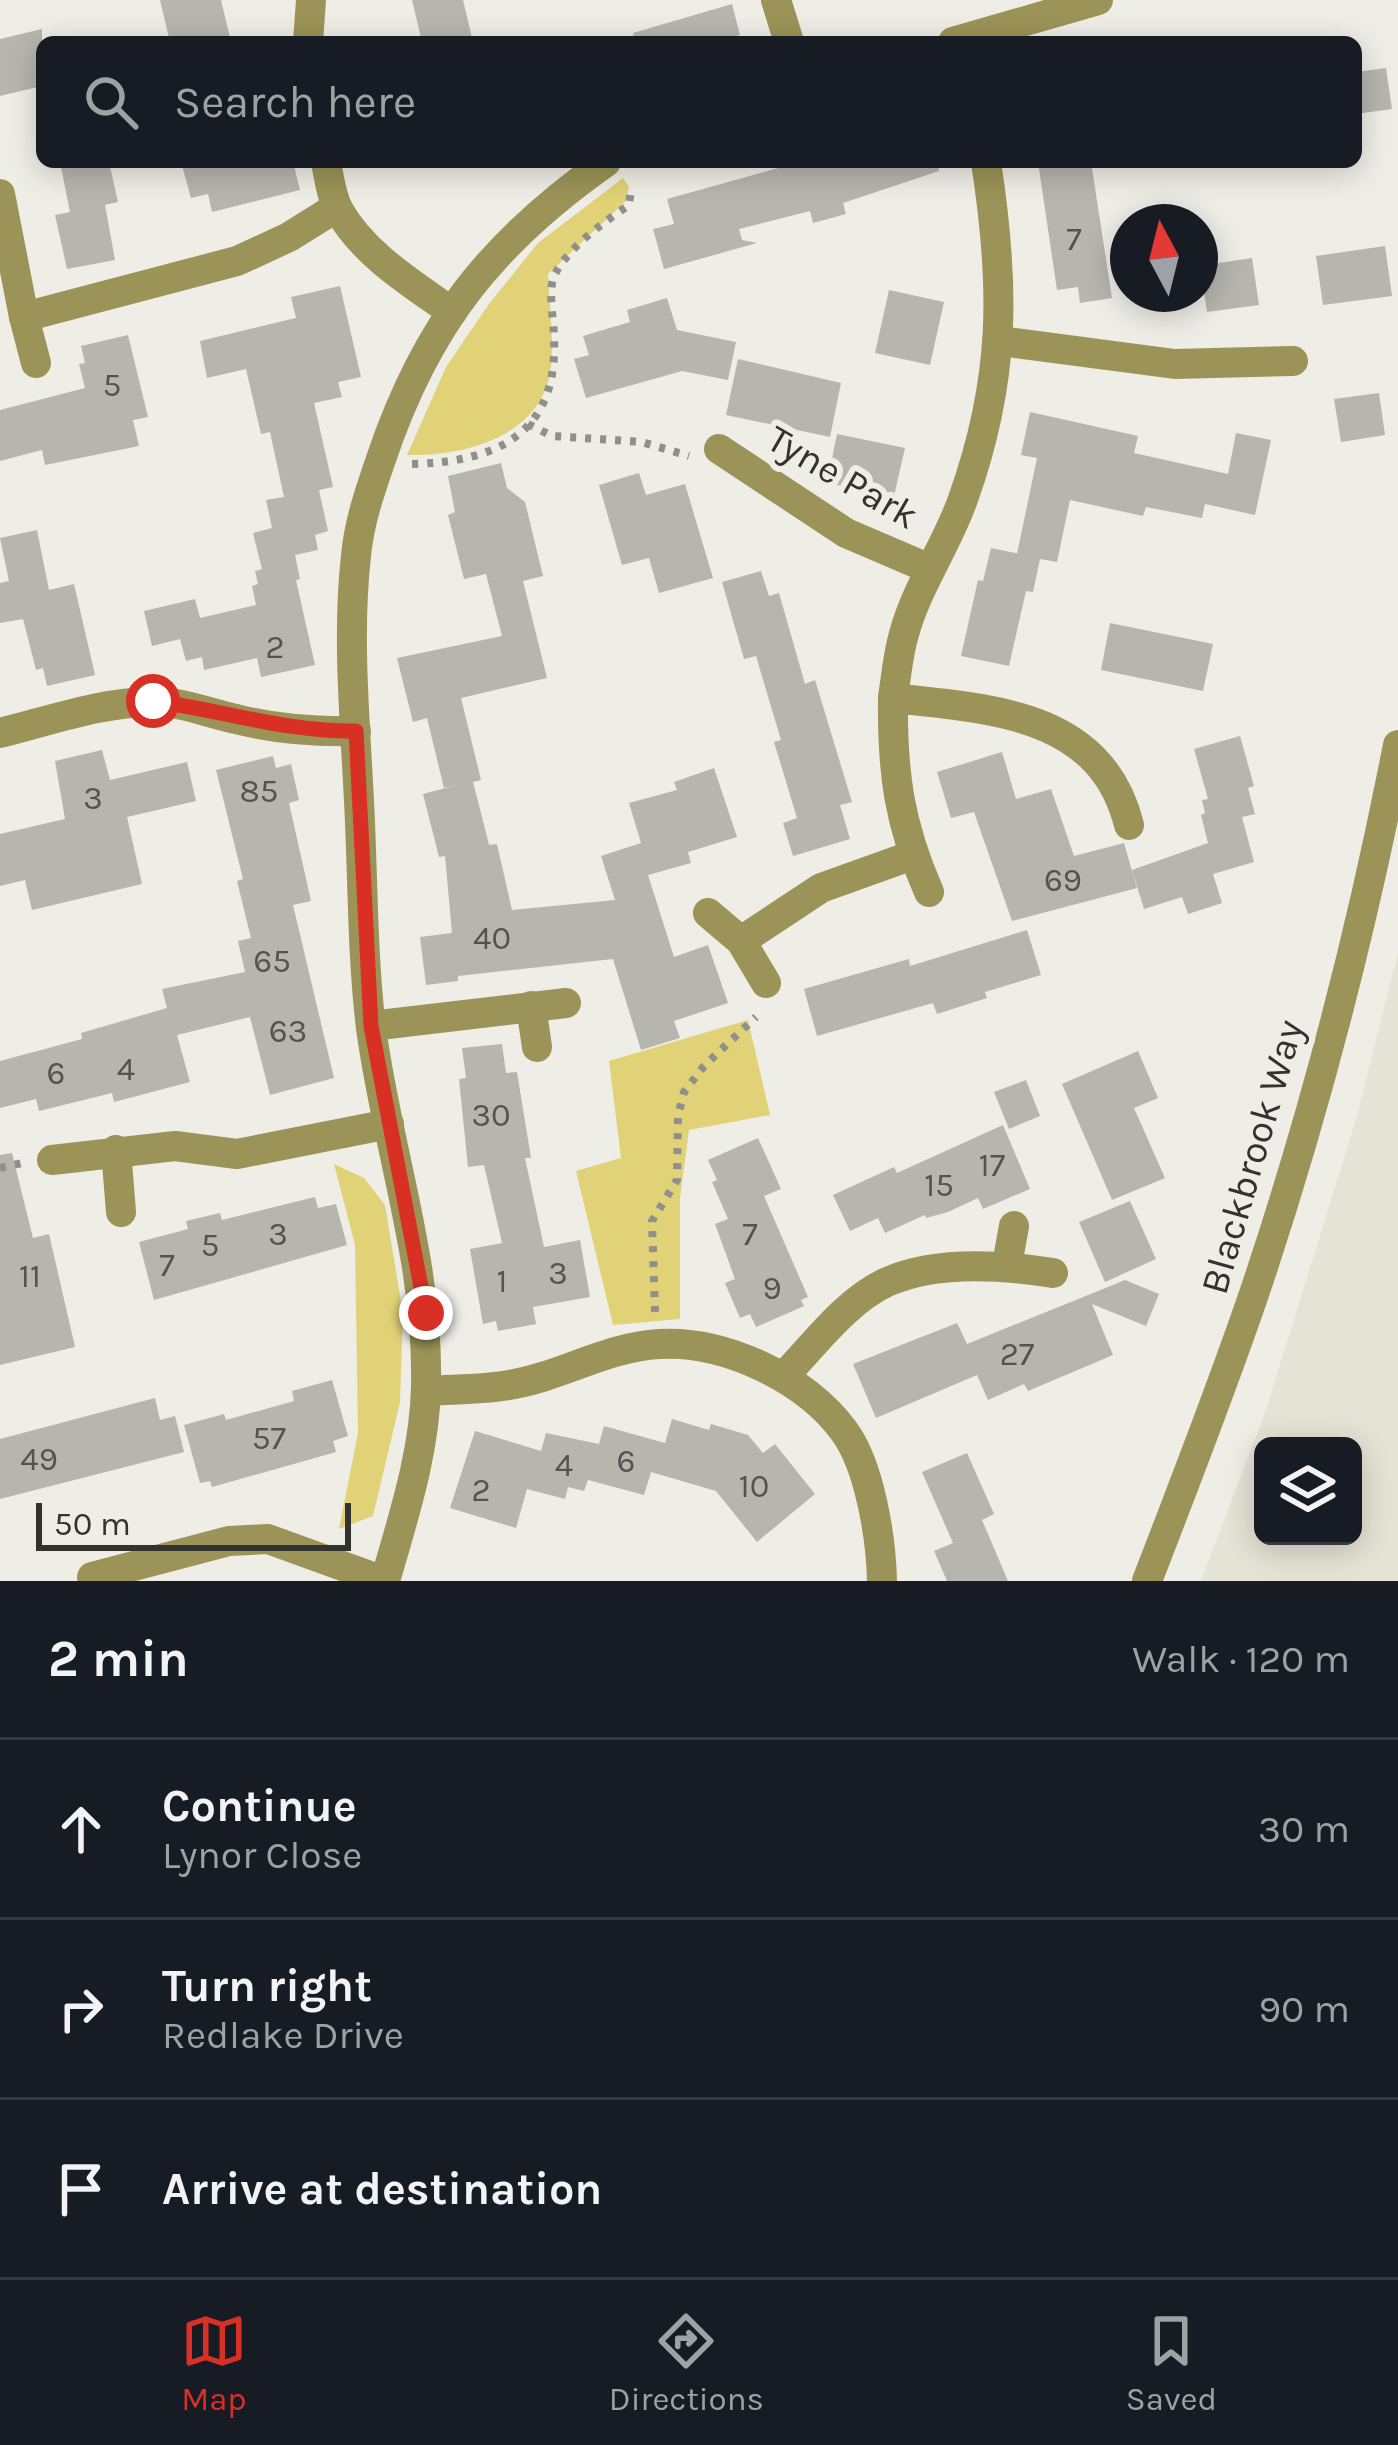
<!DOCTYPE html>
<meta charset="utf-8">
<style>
body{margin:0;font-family:Karla,sans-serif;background:#242831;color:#f1f3f6}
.controls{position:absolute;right:36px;bottom:36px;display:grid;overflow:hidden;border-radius:18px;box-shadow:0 6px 30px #0003}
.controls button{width:108px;height:108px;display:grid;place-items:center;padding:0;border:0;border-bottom:3px solid #363941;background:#171b24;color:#f1f3f6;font:60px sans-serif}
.compass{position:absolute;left:1110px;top:204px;width:108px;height:108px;border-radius:50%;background:#171b24;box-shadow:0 6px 30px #0003;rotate:353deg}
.scale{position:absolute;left:36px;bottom:30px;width:315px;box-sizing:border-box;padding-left:12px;border:6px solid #32322f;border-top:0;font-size:33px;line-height:42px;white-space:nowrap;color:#32322f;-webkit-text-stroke:9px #eeede6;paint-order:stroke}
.stop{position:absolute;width:36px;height:36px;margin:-27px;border:9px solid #d93025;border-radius:50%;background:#fff}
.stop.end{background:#d93025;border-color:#fff;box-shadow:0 3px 12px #0008}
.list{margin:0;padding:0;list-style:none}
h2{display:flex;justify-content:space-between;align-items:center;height:156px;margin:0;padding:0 48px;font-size:51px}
h2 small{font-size:39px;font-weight:400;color:#9ea1a6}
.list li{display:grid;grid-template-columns:78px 1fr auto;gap:36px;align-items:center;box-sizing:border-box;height:180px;padding:0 48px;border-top:3px solid #363941}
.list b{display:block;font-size:45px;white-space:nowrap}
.list p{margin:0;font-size:39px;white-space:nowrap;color:#9ea1a6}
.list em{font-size:39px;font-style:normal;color:#9ea1a6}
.icon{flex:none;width:66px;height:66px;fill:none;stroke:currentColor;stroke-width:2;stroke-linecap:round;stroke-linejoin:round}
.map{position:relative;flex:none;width:1398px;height:1581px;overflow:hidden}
.search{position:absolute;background:#171b24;box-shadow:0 6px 30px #0003;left:36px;right:36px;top:36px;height:132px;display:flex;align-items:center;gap:30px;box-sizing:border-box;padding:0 42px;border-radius:18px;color:#9ea1a6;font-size:45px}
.sheet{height:696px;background:#171b24}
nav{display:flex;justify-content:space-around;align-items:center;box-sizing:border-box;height:168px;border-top:3px solid #363941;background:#171b24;font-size:33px;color:#9ea1a6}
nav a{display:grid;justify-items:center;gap:6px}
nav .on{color:#d93025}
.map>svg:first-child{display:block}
.built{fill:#e5e3d5;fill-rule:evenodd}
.green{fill:#e1d277}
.building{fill:#b6b5ae}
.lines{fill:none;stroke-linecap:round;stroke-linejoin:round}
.path{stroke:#90908b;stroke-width:8;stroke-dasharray:6 9;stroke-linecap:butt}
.minor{stroke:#9c9358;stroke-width:30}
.route{stroke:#d93025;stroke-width:15}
.labels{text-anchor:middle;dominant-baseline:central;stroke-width:12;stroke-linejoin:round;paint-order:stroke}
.number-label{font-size:33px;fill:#53534f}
.street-label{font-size:39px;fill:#32322f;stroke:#eeede6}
</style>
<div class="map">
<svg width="1398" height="1581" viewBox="0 0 1398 1581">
<rect width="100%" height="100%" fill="#eeede6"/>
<path class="built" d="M1398,952V1581H1201L1266,1410L1358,1113ZM1263,1446H1353V1536H1263Z"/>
<g class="green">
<path d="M623,178L629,187L626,201L548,274C549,304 554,337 551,367C543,436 466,456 407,455L446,367L489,304L538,243Z"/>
<polygon points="748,1020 770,1115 689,1130 680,1198 680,1319 613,1325 576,1171 621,1158 609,1061"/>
<polygon points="334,1164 364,1178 385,1205 403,1314 400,1402 373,1516 339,1529 358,1433 355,1245"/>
</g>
<g class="building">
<polygon points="160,0 221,0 231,42 170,42"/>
<polygon points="412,0 463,0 473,42 422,42"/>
<polygon points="732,4 740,35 715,42 634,42 633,33"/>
<polygon points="42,29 42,86 0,96 0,39"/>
<polygon points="1386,68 1392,109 1356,114 1356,72"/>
<polygon points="60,162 109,162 118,202 105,205 115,260 67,269 55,215 70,212"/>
<polygon points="181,162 293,162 300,190 212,212 208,194 191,198"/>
<polygon points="800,162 938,162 939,171 843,203 846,214 813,223 810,211 739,229 742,240 757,243 664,269 653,229 674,224 667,199"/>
<polygon points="1038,162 1091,162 1112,298 1080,303 1078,287 1057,290"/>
<polygon points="1385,246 1392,296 1323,305 1316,256"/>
<polygon points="1252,258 1259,305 1207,312 1200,266"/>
<polygon points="340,286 361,377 338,382 342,397 314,403 333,487 319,490 328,531 315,535 318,550 295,555 300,579 296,580 315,665 261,677 257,658 204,670 202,657 186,661 180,639 152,646 144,611 195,599 200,618 256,605 252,586 258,584 255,571 262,569 253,533 272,528 266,500 284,497 270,432 261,434 246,369 207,378 200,341 296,318 291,297"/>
<polygon points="889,290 944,302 930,365 875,353"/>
<polygon points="667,298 677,330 736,342 728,380 682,371 586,398 574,359 589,355 583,336 630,322 627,310"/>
<polygon points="128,335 148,417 133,420 139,446 45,465 42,450 0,461 0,410 85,388 79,364 85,363 81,346"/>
<polygon points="738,359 841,383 830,437 726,415"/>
<polygon points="1379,393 1385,435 1341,442 1334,399"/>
<polygon points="1030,412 1138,436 1134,453 1228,474 1236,433 1271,440 1255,515 1205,504 1202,518 1146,507 1143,516 1070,500 1057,562 1040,559 1033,592 1026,591 1009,666 961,656 978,580 983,581 991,548 1021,554 1017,554 1037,458 1021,455"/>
<polygon points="837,434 905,448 892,505 859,497 861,490 827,483"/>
<polygon points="501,463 507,488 525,502 543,576 523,581 547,678 461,698 481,780 473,782 481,813 489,845 497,844 512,910 615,900 601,856 641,843 629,803 677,790 674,782 714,768 737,837 688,852 691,863 648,875 674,957 708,945 728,1003 674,1021 680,1038 641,1050 613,959 458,976 458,981 426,985 420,937 452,933 445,856 439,857 423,794 461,784 444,788 427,718 413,722 397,658 502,636 486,574 464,579 448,515 455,512 448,476"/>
<polygon points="639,473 646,495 685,484 713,578 659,593 649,558 622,565 599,485"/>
<polygon points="37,530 49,590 74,584 95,675 47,686 43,668 36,670 23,619 0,623 0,583 9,581 0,538"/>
<polygon points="761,571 769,596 779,593 805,684 815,680 852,802 840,805 850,839 793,856 783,823 797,818 774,742 781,740 756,656 744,659 722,582"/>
<polygon points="1110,623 1213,644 1203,691 1101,670"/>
<polygon points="1240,736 1254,786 1248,788 1255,814 1242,817 1254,862 1213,874 1222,903 1188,914 1182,897 1144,909 1132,870 1208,843 1201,815 1205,813 1202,800 1208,799 1194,749"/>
<polygon points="102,750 110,780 187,762 196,801 127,817 142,884 32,910 25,880 0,886 0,834 65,819 55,761"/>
<polygon points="1002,752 1016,799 1051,789 1074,856 1124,843 1137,888 1012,921 974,812 951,818 937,772"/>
<polygon points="273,756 276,768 291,764 299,800 289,803 311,901 293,905 334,1078 270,1095 250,1017 177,1035 190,1082 114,1102 112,1093 39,1111 36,1099 0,1108 0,1061 82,1039 81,1033 167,1008 162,989 245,972 238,941 251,938 237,881 243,879 216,770"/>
<polygon points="1027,930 1041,975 985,992 987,998 937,1014 933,1003 817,1036 804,989 909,959 910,966"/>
<polygon points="502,1044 506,1073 517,1072 531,1158 525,1158 544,1247 580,1240 590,1297 533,1307 536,1324 498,1331 496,1321 483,1324 470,1249 502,1243 484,1165 468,1167 459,1079 466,1078 462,1048"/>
<polygon points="1138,1051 1158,1098 1134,1108 1165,1178 1112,1200 1062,1084"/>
<polygon points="1026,1080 1040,1116 1009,1129 994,1092"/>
<polygon points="1003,1125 1030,1189 983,1209 978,1198 948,1212 926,1218 925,1215 885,1233 878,1218 850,1231 833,1195 894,1167 897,1173"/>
<polygon points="758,1138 781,1189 764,1196 808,1297 801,1300 804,1306 756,1327 750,1314 740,1318 725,1283 735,1279 715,1224 728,1219 712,1182 717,1180 708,1160"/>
<polygon points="12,1153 33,1238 49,1234 75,1347 0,1365 0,1155"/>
<polygon points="315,1197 318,1208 336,1204 347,1245 154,1300 139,1242 188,1229 186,1221 220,1213 222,1220"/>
<polygon points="1130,1201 1156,1259 1105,1282 1079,1222"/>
<polygon points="1125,1280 1159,1294 1146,1326 1092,1304 1113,1355 1028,1391 1024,1384 988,1400 977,1375 876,1418 853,1364 957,1323 967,1344"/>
<polygon points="332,1380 348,1436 333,1441 336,1452 212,1487 210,1481 200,1483 184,1425 224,1414 226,1420 294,1401 292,1391"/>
<polygon points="155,1398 160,1420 175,1416 184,1452 0,1499 0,1439"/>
<polygon points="672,1419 709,1430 711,1424 748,1435 763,1453 775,1444 815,1494 757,1542 716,1491 651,1472 644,1495 588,1480 584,1491 568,1487 565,1499 527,1489 516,1528 450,1508 475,1431 541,1451 546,1433 599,1444 604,1426 665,1443"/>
<polygon points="967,1453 994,1514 982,1520 1008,1581 947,1581 934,1551 953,1543 922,1472"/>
</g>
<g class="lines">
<g class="path">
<polyline points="528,424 552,436 642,442 689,456"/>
<path d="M412,464C498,462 558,433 554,338C554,320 547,289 555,274C570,246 604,222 629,205L631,188"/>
<polyline points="0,1168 22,1163"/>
<polyline points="655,1312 652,1221 677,1180 678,1116 684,1092 704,1066 756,1017"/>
</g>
<g class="minor">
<polyline points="776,0 789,42"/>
<polyline points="308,42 311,0"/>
<polyline points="953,42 1098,0"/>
<path d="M326,162C329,177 331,195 338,209C363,254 411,283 452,312"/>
<path d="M986,162C1005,285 1006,379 963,499C947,545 917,586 904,634C898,654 896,677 893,698C989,709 1101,712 1129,825"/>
<polyline points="0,194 24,317 237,261 289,237 337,207"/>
<polyline points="24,317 36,363"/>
<polyline points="1000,341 1175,364 1293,361"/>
<polyline points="719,449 846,533 930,569"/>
<path d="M893,698C892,772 899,824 929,892"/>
<path d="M0,733C49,721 104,701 155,702C183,702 208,713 236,719C275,729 316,732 356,731"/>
<polyline points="708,913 741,941 766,983"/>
<polyline points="741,941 821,888 913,855"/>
<polyline points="531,1006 537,1047"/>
<polyline points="371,1026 566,1003"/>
<polyline points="116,1150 121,1212"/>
<polyline points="52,1160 175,1146 237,1154 389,1124"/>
<polyline points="1007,1265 1014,1226"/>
<path d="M784,1376C815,1344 846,1301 887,1282C936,1260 1003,1265 1053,1273"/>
<path d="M426,1391C453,1389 482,1390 509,1385C560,1377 606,1347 659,1344C724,1340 805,1378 844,1431C870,1466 881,1538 882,1581"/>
<polyline points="92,1577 229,1541 268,1539 384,1581"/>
<path d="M385,1581C403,1518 425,1452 426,1386C429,1263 387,1148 371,1028C362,953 363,876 359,801C355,720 347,636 356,556C359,522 370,491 381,459C426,325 491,243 606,162"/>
<path d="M1147,1581C1185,1482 1224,1383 1258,1282C1316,1108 1363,925 1398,745"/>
</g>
</g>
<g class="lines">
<path class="route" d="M153,701C222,710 285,732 356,731L371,1026L426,1313"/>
</g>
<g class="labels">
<g class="number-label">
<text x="1074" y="239">7</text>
<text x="112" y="385">5</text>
<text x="275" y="647">2</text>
<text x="259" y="791">85</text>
<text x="93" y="798">3</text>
<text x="1063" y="880">69</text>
<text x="492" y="938">40</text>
<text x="272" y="961">65</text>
<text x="288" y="1031">63</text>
<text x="126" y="1069">4</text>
<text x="56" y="1073">6</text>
<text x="491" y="1115">30</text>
<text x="992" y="1165">17</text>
<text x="939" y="1185">15</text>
<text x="278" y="1234">3</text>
<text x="750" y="1234">7</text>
<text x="210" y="1245">5</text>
<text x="167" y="1265">7</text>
<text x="558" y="1273">3</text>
<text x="30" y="1276">11</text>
<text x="502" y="1281">1</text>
<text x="772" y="1288">9</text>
<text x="1017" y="1354">27</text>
<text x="269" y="1438">57</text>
<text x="39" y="1459">49</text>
<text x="626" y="1461">6</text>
<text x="564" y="1465">4</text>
<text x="754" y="1486">10</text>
<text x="481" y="1490">2</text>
</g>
<g class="street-label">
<text transform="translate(843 477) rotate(30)">Tyne Park</text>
<text transform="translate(1252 1157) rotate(-74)">Blackbrook Way</text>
</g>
</g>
</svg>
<div class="controls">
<button><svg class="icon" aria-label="layers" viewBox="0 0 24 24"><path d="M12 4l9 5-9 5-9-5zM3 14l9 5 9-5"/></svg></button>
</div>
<svg class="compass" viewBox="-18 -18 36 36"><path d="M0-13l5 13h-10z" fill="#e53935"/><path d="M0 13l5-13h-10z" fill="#9ea1a6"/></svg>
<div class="scale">50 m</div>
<div class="stop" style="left:153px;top:701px"></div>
<div class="stop end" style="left:426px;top:1313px"></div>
<div class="search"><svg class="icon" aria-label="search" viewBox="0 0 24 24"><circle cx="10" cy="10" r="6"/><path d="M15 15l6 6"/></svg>Search here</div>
</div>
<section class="sheet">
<h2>2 min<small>Walk · 120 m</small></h2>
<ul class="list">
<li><svg class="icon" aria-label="ahead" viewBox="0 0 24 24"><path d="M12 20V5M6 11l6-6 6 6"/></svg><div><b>Continue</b><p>Lynor Close</p></div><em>30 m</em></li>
<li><svg class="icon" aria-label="right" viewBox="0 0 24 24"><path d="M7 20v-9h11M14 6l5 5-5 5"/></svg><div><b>Turn right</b><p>Redlake Drive</p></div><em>90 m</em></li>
<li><svg class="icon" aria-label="arrive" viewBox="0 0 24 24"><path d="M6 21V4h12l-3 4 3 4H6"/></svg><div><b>Arrive at destination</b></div></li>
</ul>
</section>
<nav>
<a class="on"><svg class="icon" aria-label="map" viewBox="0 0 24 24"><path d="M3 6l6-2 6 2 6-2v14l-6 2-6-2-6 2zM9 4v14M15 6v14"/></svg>Map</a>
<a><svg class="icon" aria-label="directions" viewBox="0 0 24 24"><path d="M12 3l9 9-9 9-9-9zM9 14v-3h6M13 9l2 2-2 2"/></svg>Directions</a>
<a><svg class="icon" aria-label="saved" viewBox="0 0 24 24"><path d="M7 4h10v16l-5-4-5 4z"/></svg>Saved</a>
</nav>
